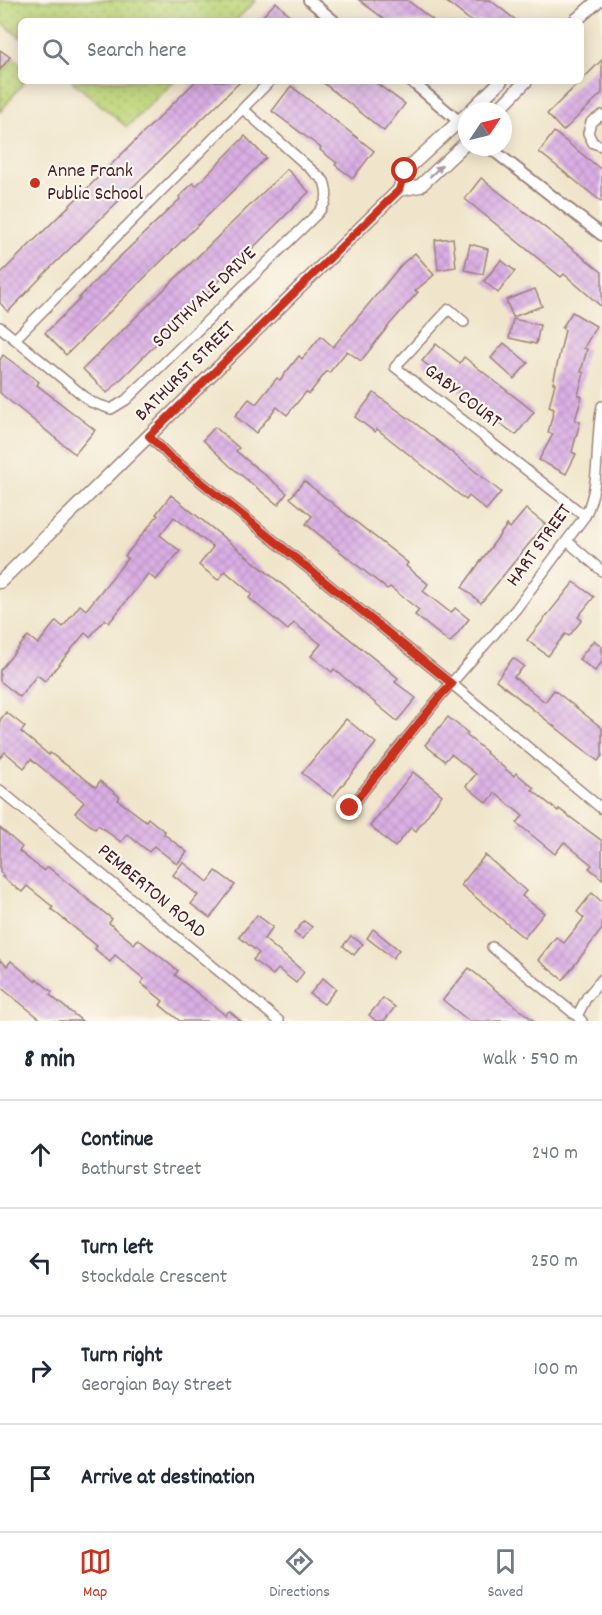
<!DOCTYPE html>
<meta charset="utf-8">
<style>
body{margin:0;font-family:Dekko,sans-serif;background:#f2f2f3;color:#1f2937}
.compass{position:absolute;left:458px;top:102px;width:54px;height:54px;border-radius:50%;background:#fff;box-shadow:0 3px 15px #0003;rotate:55deg}
.stop{position:absolute;width:18px;height:18px;margin:-14px;border:4px solid #c8321e;border-radius:50%;background:#fff}
.stop.end{background:#c8321e;border-color:#fff;box-shadow:0 2px 6px #0008}
.list{margin:0;padding:0;list-style:none}
h2{display:flex;justify-content:space-between;align-items:center;height:78px;margin:0;padding:0 24px;font-size:26px}
h2 small{font-size:20px;font-weight:400;color:#747a83}
.list li{display:grid;grid-template-columns:39px 1fr auto;gap:18px;align-items:center;box-sizing:border-box;height:108px;padding:0 24px;border-top:2px solid #e0e1e3}
.list b{display:block;font-size:22px;white-space:nowrap}
.list p{margin:0;font-size:20px;white-space:nowrap;color:#747a83}
.list em{font-size:20px;font-style:normal;color:#747a83}
.icon{flex:none;width:33px;height:33px;fill:none;stroke:currentColor;stroke-width:2;stroke-linecap:round;stroke-linejoin:round}
.map{position:relative;flex:none;width:602px;height:1021px;overflow:hidden}
.search{position:absolute;background:#fff;box-shadow:0 3px 15px #0003;left:18px;right:18px;top:18px;height:66px;display:flex;align-items:center;gap:15px;box-sizing:border-box;padding:0 21px;border-radius:9px;color:#747a83;font-size:22px}
.sheet{height:510px;background:#fff}
nav{display:flex;justify-content:space-around;align-items:center;box-sizing:border-box;height:84px;border-top:2px solid #e0e1e3;background:#fff;font-size:16px;color:#747a83}
nav a{display:grid;justify-items:center;gap:3px}
nav .on{color:#c8321e}
.map>svg:first-child{display:block}
.park{fill:url(#park-dots);stroke:#847a53;stroke-width:1.5}
.building{fill:url(#building-cross-hatch)}
.lines{fill:none;stroke-linecap:round;stroke-linejoin:round}
.minor-casing{stroke:#9d827a;stroke-width:12}
.tertiary-casing{stroke:#9d827a;stroke-width:14}
.secondary-casing{stroke:#9d827a;stroke-width:15}
.minor{stroke:#fff;stroke-width:9}
.tertiary{stroke:#fff;stroke-width:10}
.secondary{stroke:#fff;stroke-width:12}
.oneway{fill:#ae9aa0}
.route{stroke:#c8321e;stroke-width:8}
.poi-dot{fill:#c8321e;stroke:#fbf7ec;stroke-width:2}
.labels{text-anchor:middle;dominant-baseline:central;stroke-width:4.5;stroke-linejoin:round;paint-order:stroke}
.poi-label{font-size:20px;fill:#4a1f2b;stroke:#fbf7ec;text-anchor:start}
.street-label{font-size:20px;fill:#4a1f2b;stroke:#fbf7ec}
</style>
<div class="map">
<svg width="602" height="1021" viewBox="0 0 602 1021">
<defs>
<pattern id="park-dots" width="8" height="8" patternUnits="userSpaceOnUse" patternTransform="scale(1.5)"><rect width="8" height="8" fill="#bed67b"/><path d="M2 2h.1M6 6h.1" fill="none" stroke="#a5b76a" stroke-width="1.8" stroke-linecap="round"/></pattern>
<pattern id="building-cross-hatch" width="8" height="8" patternUnits="userSpaceOnUse" patternTransform="scale(1.5)"><rect width="8" height="8" fill="#d9aee4"/><path d="M0 0l8 8M0 8l8-8" fill="none" stroke="#bc95c4"/></pattern>
</defs>
<rect width="100%" height="100%" fill="#fbf7ec"/>
<filter id="ink" filterUnits="userSpaceOnUse"><feTurbulence type="fractalNoise" baseFrequency=".0167" numOctaves="2"/><feDisplacementMap in="SourceGraphic" scale="12" xChannelSelector="R" yChannelSelector="G"/><feConvolveMatrix kernelMatrix="1 2 1 2 8 2 1 2 1" color-interpolation-filters="sRGB"/></filter>
<filter id="wash" filterUnits="userSpaceOnUse"><feTurbulence type="fractalNoise" baseFrequency=".008" numOctaves="4" result="noise"/><feDisplacementMap in="SourceGraphic" scale="24" xChannelSelector="R" yChannelSelector="G"/><feGaussianBlur stdDeviation="1.35" result="paint"/><feColorMatrix in="noise" values="0 0 0 0 0 0 0 0 0 0 0 0 0 0 0 0 0 1.4 0 .05"/><feComposite in="paint" operator="in"/></filter>
<g filter="url(#wash)">
<rect width="100%" height="100%" fill="#f0e5ca"/>
<g class="park">
<polygon points="0,0 256,0 235,21 21,21 21,38 0,21"/>
<polygon points="13,57 21,64 21,81 25,81 0,112 0,75"/>
<polygon points="72,81 174,81 127,127"/>
</g>
<g id="blocks">
<g class="building">
<polygon points="359,0 407,0 434,21 387,21"/>
<polygon points="444,0 490,0 517,21 471,21"/>
<polygon points="276,2 295,21 258,21"/>
<polygon points="0,50 10,57 0,70"/>
<polygon points="602,60 602,93 563,131 547,114"/>
<polygon points="196,81 241,81 48,270 8,312 0,303 0,274"/>
<polygon points="321,81 373,81 405,104 384,131"/>
<polygon points="291,86 374,151 353,178 335,165 337,163 320,150 321,148 272,111"/>
<polygon points="554,132 602,170 602,202 539,152"/>
<polygon points="245,136 266,158 66,355 45,333 80,299 79,298 107,269 180,199 179,197 193,183 196,186"/>
<polygon points="287,169 309,192 107,393 83,369"/>
<polygon points="481,178 602,272 602,307 564,274 561,277 465,199"/>
<polygon points="453,238 456,267 438,270 435,240"/>
<polygon points="470,244 488,249 483,274 464,270"/>
<polygon points="415,253 434,275 415,291 418,292 390,324 361,361 347,351 329,373 327,371 309,394 306,392 287,415 277,407 256,433 235,416 249,399 256,404 277,378 280,380 299,356 302,359 321,336 333,347 402,264"/>
<polygon points="501,260 515,271 498,293 484,281"/>
<polygon points="535,289 542,306 513,317 506,300"/>
<polygon points="572,312 596,326 584,348 587,349 581,372 584,373 578,395 582,397 575,420 580,422 572,452 576,454 566,474 539,460 553,434 548,433 554,409 549,407 555,383 553,383 565,330 562,328"/>
<polygon points="513,319 540,325 536,344 509,338"/>
<polygon points="504,343 528,363 514,379 491,358"/>
<polygon points="436,344 460,363 464,357 534,412 516,435 478,407 463,395 465,394 422,361"/>
<polygon points="3,355 39,382 37,385 95,430 75,454 0,393 0,360"/>
<polygon points="374,393 415,423 501,492 486,510 469,496 466,500 377,429 375,432 355,417"/>
<polygon points="215,427 239,448 236,451 287,493 278,505 230,466 203,440"/>
<polygon points="304,481 408,563 406,566 428,584 423,591 451,613 455,608 469,619 450,643 415,615 419,610 390,587 387,589 306,524 312,516 290,498"/>
<polygon points="171,495 398,678 395,682 416,698 397,721 334,669 332,672 311,656 321,644 294,623 288,630 249,598 252,594 225,571 218,580 199,565 213,547 174,517 160,535 180,551 156,580 148,574 109,623 105,619 90,637 85,633 45,681 37,675 20,697 0,681 0,670 28,636 38,644 56,621 63,627 80,605 86,610 128,558 125,556 158,515 156,514"/>
<polygon points="526,509 545,524 481,603 462,587 507,525 510,528"/>
<polygon points="574,582 594,597 578,617 582,620 569,636 565,634 548,656 527,640"/>
<polygon points="594,640 602,647 602,662 595,671 579,659"/>
<polygon points="513,658 524,666 514,677 545,702 554,690 602,728 602,756 598,761 496,680"/>
<polygon points="6,712 25,727 21,732 49,755 50,753 96,787 100,781 120,797 118,800 146,821 148,818 165,832 164,834 187,852 177,864 154,846 149,852 127,834 121,842 98,825 95,829 75,813 84,802 31,759 24,768 5,752 0,758 0,720"/>
<polygon points="448,717 468,733 466,735 487,752 486,753 514,776 516,773 534,788 532,790 558,811 559,809 602,841 602,879 589,868 592,865 564,842 555,854 517,823 523,816 495,793 487,803 466,786 476,774 451,754 445,761 425,745"/>
<polygon points="346,719 376,743 333,797 302,773"/>
<polygon points="413,772 442,795 416,831 411,827 395,847 370,826"/>
<polygon points="0,828 22,847 19,851 44,871 48,867 112,919 109,923 134,944 138,939 178,971 175,975 225,1015 229,1011 241,1021 180,1021 160,1005 163,1001 141,983 144,979 115,955 110,962 95,949 97,946 51,909 53,907 27,886 22,892 2,877 4,876 0,872"/>
<polygon points="485,855 526,891 522,896 544,913 524,938 461,885"/>
<polygon points="183,862 208,882 216,871 235,885 210,918 191,904 198,895 173,875"/>
<polygon points="592,893 602,902 602,929 563,980 538,960 556,937 564,943 584,918 577,912"/>
<polygon points="257,915 273,927 264,939 304,972 296,983 278,969 273,975 253,960 259,953 239,937"/>
<polygon points="304,921 312,927 302,939 294,933"/>
<polygon points="373,929 399,950 393,958 367,938"/>
<polygon points="351,936 363,944 354,955 343,946"/>
<polygon points="0,960 7,966 11,961 35,981 37,979 52,992 50,995 82,1021 43,1021 0,987"/>
<polygon points="469,968 510,1002 534,1021 469,1021 443,1000"/>
<polygon points="323,978 336,989 324,1004 310,994"/>
<polygon points="383,998 395,1007 384,1021 376,1021 369,1015"/>
</g>
</g>
</g>
<g filter="url(#ink)">
<use href="#blocks" fill-opacity="0" stroke="#9d827a" stroke-width="1.5"/>
<g class="lines">
<defs>
<g id="minor">
<polyline points="602,115 591,122 588,133 593,143 602,146"/>
<polyline points="464,322 449,309 395,367 585,516"/>
<path d="M0,327L91,402L111,409L126,400L318,213C327,202 329,196 324,181L243,109"/>
<polyline points="15,339 270,81"/>
<polyline points="149,436 169,456 452,684 602,809"/>
<polyline points="567,541 602,571"/>
<polyline points="0,790 279,1021"/>
<path d="M350,808L442,694L516,609L585,516C602,482 594,443 602,406"/>
<polyline points="492,947 577,1016"/>
<polyline points="582,1021 577,1016 587,997 602,979"/>
</g>
<g id="tertiary">
<polyline points="309,0 334,21"/>
<polyline points="411,81 467,128"/>
<polyline points="489,147 602,235"/>
</g>
<g id="secondary">
<polyline points="575,21 599,0"/>
<polyline points="470,111 501,81"/>
<polyline points="497,111 526,81"/>
<polyline points="399,190 420,186 467,142"/>
<polyline points="0,582 399,190 405,171 467,114"/>
</g>
</defs>
<use href="#minor" class="minor-casing"/>
<use href="#tertiary" class="tertiary-casing"/>
<use href="#secondary" class="secondary-casing"/>
<use href="#minor" class="minor"/>
<use href="#tertiary" class="tertiary"/>
<use href="#secondary" class="secondary"/>
</g>
<defs><path id="oneway-solid" d="M-6-.8H1V-3.2L6.5 0L1 3.2V.8H-6Z" transform="scale(1.5)"/></defs>
<use class="oneway" href="#oneway-solid" transform="translate(436 171) rotate(-43)"/>
</g>
<g class="lines" filter="url(#ink)">
<polyline class="route" points="350,808 442,694 452,684 169,456 149,436 399,190 405,171"/>
</g>
<circle class="poi-dot" cx="35" cy="183" r="6"/>
<g class="labels">
<g class="poi-label">
<text x="47" y="172">Anne Frank<tspan x="47" dy="23">Public School</tspan></text>
</g>
<g class="street-label">
<text transform="translate(205 298) rotate(-44)">SOUTHVALE DRIVE</text>
<text transform="translate(186 372) rotate(-45)">BATHURST STREET</text>
<text transform="translate(462 397) rotate(38)">GABY COURT</text>
<text transform="translate(540 546) rotate(-54)">HART STREET</text>
<text transform="translate(151 892) rotate(40)">PEMBERTON ROAD</text>
</g>
</g>
</svg>
<svg class="compass" viewBox="-18 -18 36 36"><path d="M0-13l5 13h-10z" fill="#e53935"/><path d="M0 13l5-13h-10z" fill="#747a83"/></svg>
<div class="stop" style="left:405px;top:171px"></div>
<div class="stop end" style="left:350px;top:808px"></div>
<div class="search"><svg class="icon" aria-label="search" viewBox="0 0 24 24"><circle cx="10" cy="10" r="6"/><path d="M15 15l6 6"/></svg>Search here</div>
</div>
<section class="sheet">
<h2>8 min<small>Walk · 590 m</small></h2>
<ul class="list">
<li><svg class="icon" aria-label="ahead" viewBox="0 0 24 24"><path d="M12 20V5M6 11l6-6 6 6"/></svg><div><b>Continue</b><p>Bathurst Street</p></div><em>240 m</em></li>
<li><svg class="icon" aria-label="left" viewBox="0 0 24 24"><path d="M17 20v-9H6M10 6l-5 5 5 5"/></svg><div><b>Turn left</b><p>Stockdale Crescent</p></div><em>250 m</em></li>
<li><svg class="icon" aria-label="right" viewBox="0 0 24 24"><path d="M7 20v-9h11M14 6l5 5-5 5"/></svg><div><b>Turn right</b><p>Georgian Bay Street</p></div><em>100 m</em></li>
<li><svg class="icon" aria-label="arrive" viewBox="0 0 24 24"><path d="M6 21V4h12l-3 4 3 4H6"/></svg><div><b>Arrive at destination</b></div></li>
</ul>
</section>
<nav>
<a class="on"><svg class="icon" aria-label="map" viewBox="0 0 24 24"><path d="M3 6l6-2 6 2 6-2v14l-6 2-6-2-6 2zM9 4v14M15 6v14"/></svg>Map</a>
<a><svg class="icon" aria-label="directions" viewBox="0 0 24 24"><path d="M12 3l9 9-9 9-9-9zM9 14v-3h6M13 9l2 2-2 2"/></svg>Directions</a>
<a><svg class="icon" aria-label="saved" viewBox="0 0 24 24"><path d="M7 4h10v16l-5-4-5 4z"/></svg>Saved</a>
</nav>
